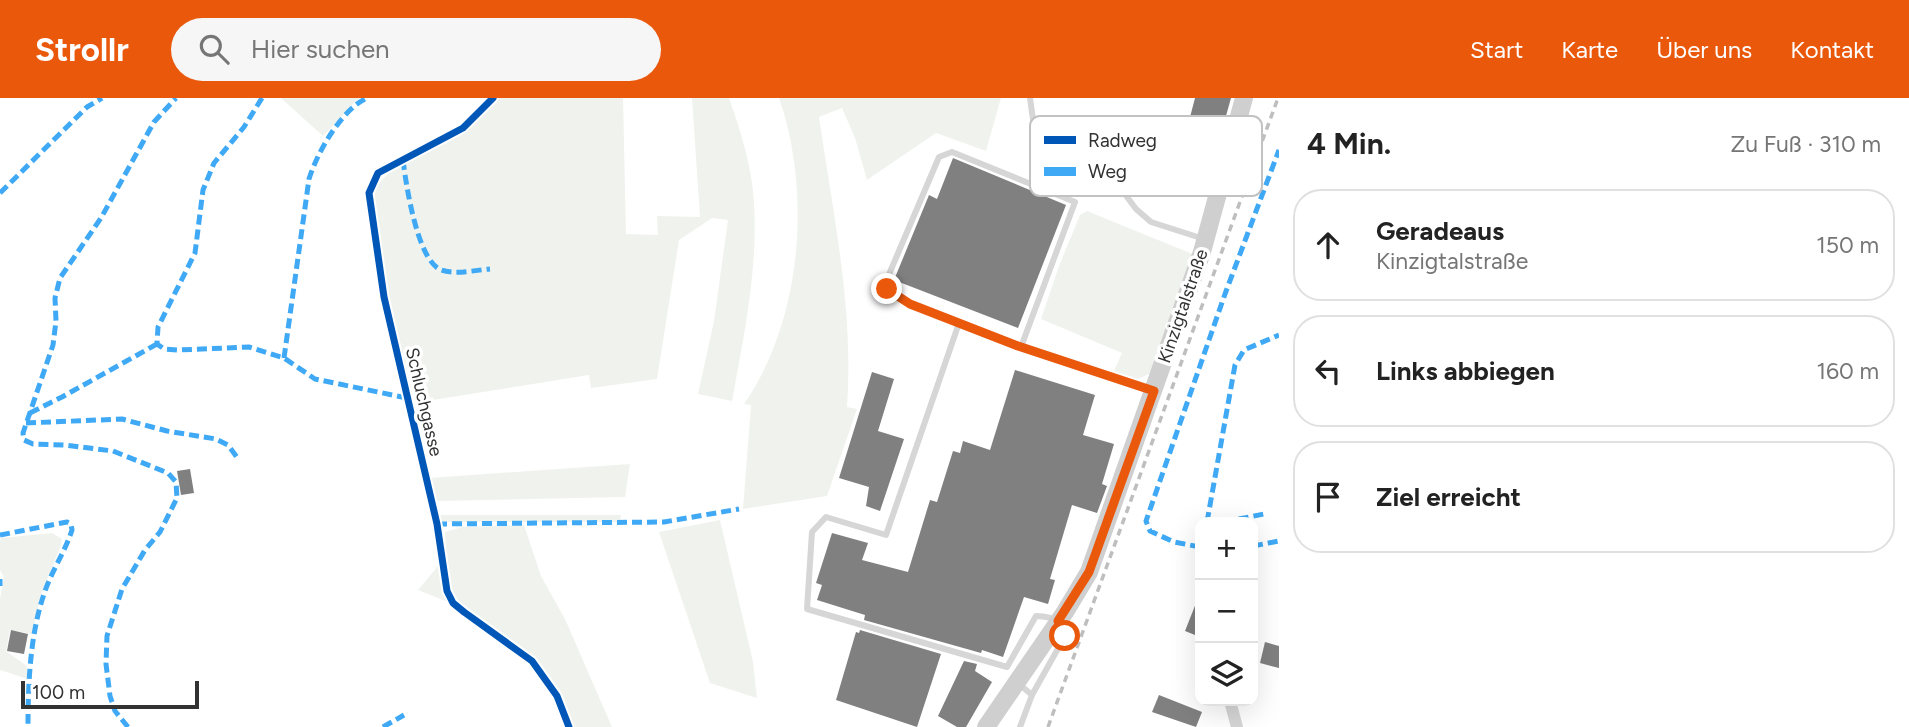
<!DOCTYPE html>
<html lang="de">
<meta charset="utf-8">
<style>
body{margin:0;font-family:Figtree,sans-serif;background:#f6f6f6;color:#222}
.controls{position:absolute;right:21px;bottom:21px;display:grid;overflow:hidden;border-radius:14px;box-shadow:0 7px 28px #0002}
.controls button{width:63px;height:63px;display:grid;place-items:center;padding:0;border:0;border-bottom:2px solid #e0e0e0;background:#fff;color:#222;font:35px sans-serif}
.scale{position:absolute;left:21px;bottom:18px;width:178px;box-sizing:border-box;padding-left:7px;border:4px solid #323232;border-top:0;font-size:19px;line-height:24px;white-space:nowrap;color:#323232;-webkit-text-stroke:5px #fff;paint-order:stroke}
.stop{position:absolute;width:21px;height:21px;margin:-16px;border:5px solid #ea580c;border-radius:50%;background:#fff}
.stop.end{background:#ea580c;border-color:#fff;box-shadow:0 2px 7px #0008}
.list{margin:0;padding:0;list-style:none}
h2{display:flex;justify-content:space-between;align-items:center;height:91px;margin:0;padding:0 28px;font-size:30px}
h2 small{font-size:23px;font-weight:400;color:#767676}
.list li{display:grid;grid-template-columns:46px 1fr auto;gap:21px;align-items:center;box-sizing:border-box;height:112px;margin:0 14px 14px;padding:0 14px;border:2px solid #e0e0e0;border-radius:28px}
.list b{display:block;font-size:26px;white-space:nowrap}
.list p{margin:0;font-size:23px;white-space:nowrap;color:#767676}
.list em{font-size:23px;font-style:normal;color:#767676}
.icon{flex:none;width:38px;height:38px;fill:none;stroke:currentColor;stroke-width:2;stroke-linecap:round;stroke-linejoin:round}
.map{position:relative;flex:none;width:1279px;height:629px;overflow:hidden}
header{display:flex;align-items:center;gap:42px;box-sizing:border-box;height:98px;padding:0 35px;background:#ea580c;color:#fff}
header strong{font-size:33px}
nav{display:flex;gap:38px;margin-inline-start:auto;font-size:24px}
.search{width:490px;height:63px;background:#f6f6f6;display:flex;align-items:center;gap:18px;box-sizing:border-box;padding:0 24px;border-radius:38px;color:#767676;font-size:26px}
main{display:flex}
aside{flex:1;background:#fff}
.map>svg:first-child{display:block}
.green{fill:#f0f3ed}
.building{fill:#808080}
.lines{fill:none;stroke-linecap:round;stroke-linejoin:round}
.lane{stroke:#d6d6d6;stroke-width:6}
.street{stroke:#d6d6d6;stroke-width:12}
.secondary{stroke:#cfcfcf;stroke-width:18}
.rail{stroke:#bebebe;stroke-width:3.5;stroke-dasharray:7 5;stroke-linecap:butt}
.quiet{stroke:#3fa9f5;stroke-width:5;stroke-dasharray:10 5;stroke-linecap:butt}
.cycleway-casing{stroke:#fff;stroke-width:11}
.cycleway{stroke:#0057b8;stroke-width:7}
.route{stroke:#ea580c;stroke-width:9}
.labels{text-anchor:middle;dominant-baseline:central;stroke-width:7;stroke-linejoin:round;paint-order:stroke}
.street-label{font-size:18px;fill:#323232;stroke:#fff}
.key{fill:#fff;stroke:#c2c2c2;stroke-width:2}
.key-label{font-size:19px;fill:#323232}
</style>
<header>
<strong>Strollr</strong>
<div class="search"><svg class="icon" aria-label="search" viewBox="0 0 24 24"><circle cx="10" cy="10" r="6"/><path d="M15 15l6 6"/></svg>Hier suchen</div>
<nav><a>Start</a><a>Karte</a><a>Über uns</a><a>Kontakt</a></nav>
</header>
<main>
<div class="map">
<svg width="1279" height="629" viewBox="0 0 1279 629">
<rect width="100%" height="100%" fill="#fff"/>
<g class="green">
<polygon points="281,0 359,0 323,38"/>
<path d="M497,0H623L626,136L658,137L657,118L700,119L692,0H729C741,34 752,69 754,105C758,171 744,238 732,303L698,296L714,223L728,122L712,120L679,142L657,281L591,290L589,277L414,305L384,179L374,97C382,66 433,55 457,38C471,27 484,13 497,0Z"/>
<path d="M779,0H1001L986,53L936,35L867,82L855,40L842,10L819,19C833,115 854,211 847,309L857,311L827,398L743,411L751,307L744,306C802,222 812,95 779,0Z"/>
<polygon points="1087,113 1195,157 1155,268 1149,276 1138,281 1114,273 1122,255 1041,221 1059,168 1080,117"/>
<polygon points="630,366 625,399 434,403 429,380"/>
<polygon points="438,417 621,417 620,424 441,424"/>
<polygon points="720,422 753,564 757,600 710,585 659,434"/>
<polygon points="524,427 541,478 565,521 612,629 571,629 556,591 533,559 455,502 450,492 447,472 445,434 462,429"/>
<polygon points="52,435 62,441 61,447 41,497 32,536 10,532 6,553 27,568 28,581 0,572 0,501 4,479 0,472 0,443 1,440"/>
<polygon points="438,468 448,504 418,492"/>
</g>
<g class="building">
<polygon points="1195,0 1231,0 1222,32 1189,23"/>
<polygon points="953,60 1066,107 1018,230 894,182 929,97 937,101"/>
<polygon points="1015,272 1095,297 1083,337 1114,346 1102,386 1107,388 1097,415 1072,407 1050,481 1055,482 1048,506 1024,499 1003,559 982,552 981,555 864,522 865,517 817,502 822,487 816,485 832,435 868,445 862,462 908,474 930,402 937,404 953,353 960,355 963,343 990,352"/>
<polygon points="872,274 894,281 878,333 904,341 880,413 866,408 869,389 839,380"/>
<polygon points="190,371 194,395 181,397 177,373"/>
<polygon points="1200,495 1200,539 1185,533"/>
<polygon points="11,532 28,536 24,556 7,553"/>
<polygon points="860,532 941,556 917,629 836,602 856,534 859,535"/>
<polygon points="1265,544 1279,548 1279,570 1260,565"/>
<polygon points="964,563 977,566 975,573 992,584 966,629 957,629 938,618"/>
<polygon points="1159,597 1202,614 1196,629 1152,614"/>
</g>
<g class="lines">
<g class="lane">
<polyline points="493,0 463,30 378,75 369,95 384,199 437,426 447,493 453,505 464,514 532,563 557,598 569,629"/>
<polyline points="1030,0 1035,36 1101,64 1136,111 1151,124 1204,141"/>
<path d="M959,225L886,437L826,419L812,434L807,511L1007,569L1036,518C1056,519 1057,521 1065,538L1032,597"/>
<polyline points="1021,249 1075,104 952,54 939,59 890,174 887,191 910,206 1018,248 1152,292"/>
<polyline points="1253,451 1254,448"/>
<polyline points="1019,586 1032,597 1020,629"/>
</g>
<polyline class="street" points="1230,603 1237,629"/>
<polyline class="secondary" points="986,629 1065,514 1089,474 1202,154 1244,0"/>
<polyline class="rail" points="1048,629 1278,0"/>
<g class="quiet">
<polyline points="262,0 244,29 214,65 203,92 195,155 158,229 157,246 164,251 177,252 249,249 284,260 315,281 407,300"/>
<path d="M403,62C406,86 417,162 441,172C455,177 476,172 490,171"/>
<polyline points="0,95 87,9 102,0"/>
<path d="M284,260L309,81C317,55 341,12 367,0"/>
<polyline points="30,315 62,299 157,246"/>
<polyline points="26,325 122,321 167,333 216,341 228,347 239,362"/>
<polyline points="1207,424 1235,267 1244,252 1279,237"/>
<polyline points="1224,424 1264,416"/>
<polyline points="437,426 664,424 739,411"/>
<path d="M0,437L67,424L71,426L72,432C65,454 51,474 44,496C30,537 28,586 28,629"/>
<polyline points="1253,448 1279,443"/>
<polyline points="1200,449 1174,444 1150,433 1146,423 1225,196 1279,52"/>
<polyline points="0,481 0,488"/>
<polyline points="128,629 115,613 110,598 106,566 107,538 122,491 145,452 160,434 177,400 176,384 168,375 113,353 65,347 33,346 24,342 23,335 53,247 56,223 55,200 60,180 101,120 154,24 176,0"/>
<polyline points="383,629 404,617"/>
</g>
<defs>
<polyline id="cycleway" points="493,0 463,30 378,75 369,95 384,199 437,426 447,493 453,505 464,514 532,563 557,598 569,629"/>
</defs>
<use href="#cycleway" class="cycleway-casing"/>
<use href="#cycleway" class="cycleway"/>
</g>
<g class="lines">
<polyline class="route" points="887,191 910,206 1018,248 1154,293 1089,474 1058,523 1065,538"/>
</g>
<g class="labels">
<g class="street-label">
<text transform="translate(1183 208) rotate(-71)">Kinzigtalstraße</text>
<text transform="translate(424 304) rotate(77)">Schluchgasse</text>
</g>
</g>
<rect x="1030" y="18" width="232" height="80" rx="10" class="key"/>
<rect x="1044" y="38" width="32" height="8" fill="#0057b8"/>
<rect x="1044" y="69" width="32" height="9" fill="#3fa9f5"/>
<g class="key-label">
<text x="1088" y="49">Radweg</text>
<text x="1088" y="80">Weg</text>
</g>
</svg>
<div class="controls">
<button>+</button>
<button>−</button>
<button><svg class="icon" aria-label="layers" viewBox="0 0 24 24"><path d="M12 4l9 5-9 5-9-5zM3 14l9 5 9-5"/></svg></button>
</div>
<div class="scale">100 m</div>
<div class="stop" style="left:1065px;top:538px"></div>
<div class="stop end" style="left:887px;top:191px"></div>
</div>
<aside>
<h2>4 Min.<small>Zu Fuß · 310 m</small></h2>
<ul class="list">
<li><svg class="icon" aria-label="ahead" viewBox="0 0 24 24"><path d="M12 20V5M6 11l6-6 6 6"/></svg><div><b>Geradeaus</b><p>Kinzigtalstraße</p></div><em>150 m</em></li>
<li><svg class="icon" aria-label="left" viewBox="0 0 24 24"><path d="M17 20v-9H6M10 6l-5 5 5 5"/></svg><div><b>Links abbiegen</b></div><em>160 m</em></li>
<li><svg class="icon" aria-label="arrive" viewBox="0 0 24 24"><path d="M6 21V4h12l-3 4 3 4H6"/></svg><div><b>Ziel erreicht</b></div></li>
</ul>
</aside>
</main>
